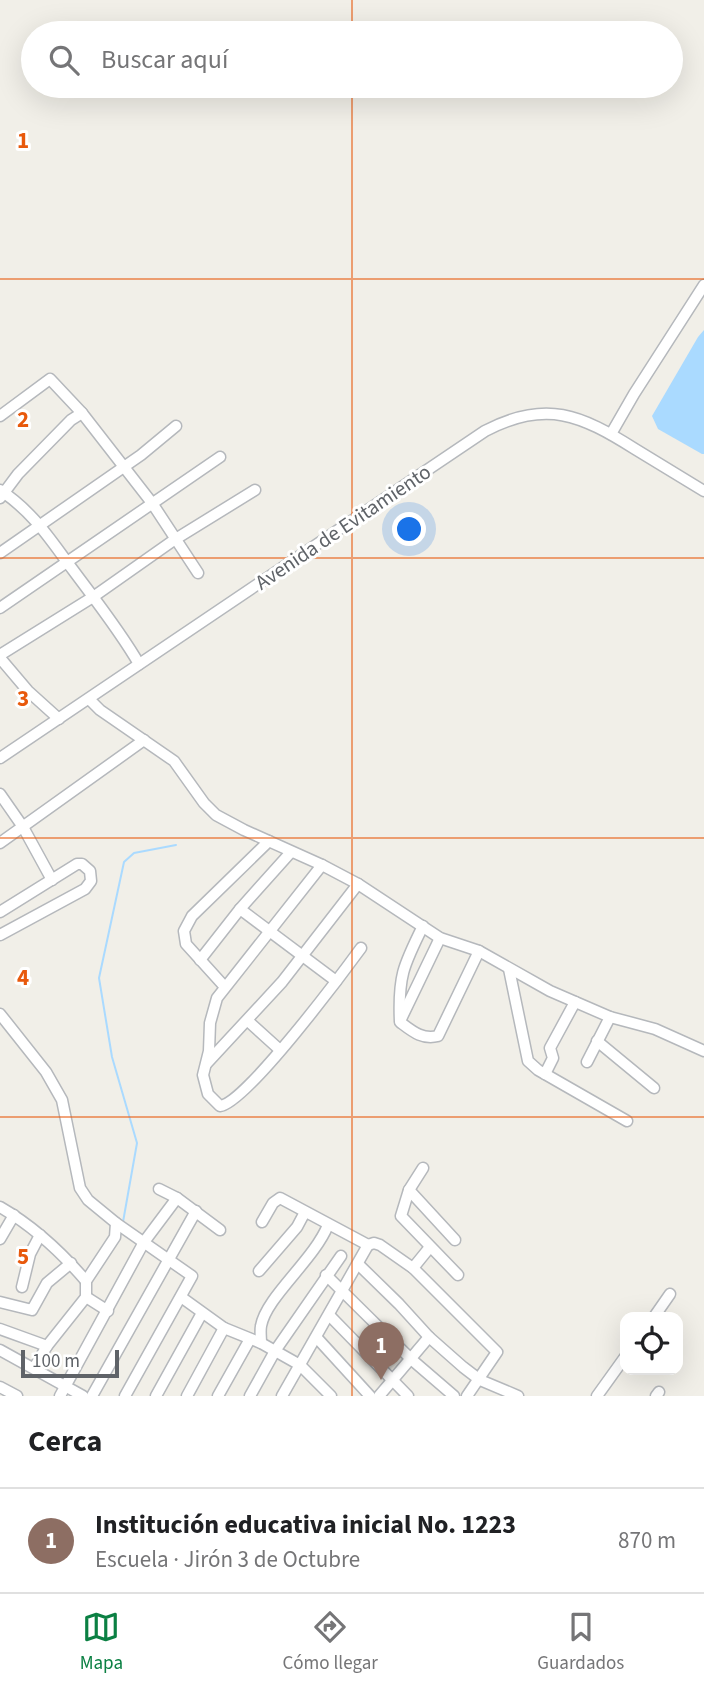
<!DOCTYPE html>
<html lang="es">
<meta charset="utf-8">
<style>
body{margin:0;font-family:"Source Sans 3",sans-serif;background:#f6f6f6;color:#202124}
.controls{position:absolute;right:21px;bottom:21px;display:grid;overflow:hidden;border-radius:14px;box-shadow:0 7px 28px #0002}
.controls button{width:63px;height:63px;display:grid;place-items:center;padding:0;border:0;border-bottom:2px solid #e0e0e0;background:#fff;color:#202124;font:35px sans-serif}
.scale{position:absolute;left:21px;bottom:18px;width:98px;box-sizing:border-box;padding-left:7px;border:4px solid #5f6368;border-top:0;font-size:19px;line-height:24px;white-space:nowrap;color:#5f6368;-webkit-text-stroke:5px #fff;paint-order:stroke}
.you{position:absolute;left:410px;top:530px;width:24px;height:24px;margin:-18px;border:5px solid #fff;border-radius:50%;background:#1a73e8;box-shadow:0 0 0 10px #1a73e833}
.badge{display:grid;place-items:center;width:46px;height:46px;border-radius:50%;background:#0b8043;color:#fff;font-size:23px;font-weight:700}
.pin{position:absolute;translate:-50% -58px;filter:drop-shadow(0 2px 4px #0008)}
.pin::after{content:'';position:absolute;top:37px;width:24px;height:21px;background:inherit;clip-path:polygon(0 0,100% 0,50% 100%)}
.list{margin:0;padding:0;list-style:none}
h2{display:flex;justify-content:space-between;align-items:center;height:91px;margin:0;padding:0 28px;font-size:30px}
h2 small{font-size:23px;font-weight:400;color:#757577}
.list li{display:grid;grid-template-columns:46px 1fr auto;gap:21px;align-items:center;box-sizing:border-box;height:105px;padding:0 28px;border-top:2px solid #e0e0e0}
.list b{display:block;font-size:26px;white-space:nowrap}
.list p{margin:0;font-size:23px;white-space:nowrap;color:#757577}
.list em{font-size:23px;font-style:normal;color:#757577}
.icon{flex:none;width:38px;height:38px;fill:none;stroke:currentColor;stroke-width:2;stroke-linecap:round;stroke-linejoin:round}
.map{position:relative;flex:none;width:704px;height:1396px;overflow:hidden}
.search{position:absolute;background:#fff;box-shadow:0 7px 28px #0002;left:21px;right:21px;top:21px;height:77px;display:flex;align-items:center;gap:18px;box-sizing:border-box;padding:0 24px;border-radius:38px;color:#757577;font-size:26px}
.sheet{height:196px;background:#fff}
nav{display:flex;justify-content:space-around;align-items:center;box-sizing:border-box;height:98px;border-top:2px solid #e0e0e0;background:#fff;font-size:19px;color:#757577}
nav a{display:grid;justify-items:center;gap:4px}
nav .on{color:#0b8043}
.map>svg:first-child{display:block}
.water{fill:#aadaff}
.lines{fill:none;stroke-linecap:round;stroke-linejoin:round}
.stream{stroke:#aadaff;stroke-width:2}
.minor-casing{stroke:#b5b8bc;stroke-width:13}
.minor{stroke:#fff;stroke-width:10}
.grid{fill:none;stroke:#e8590c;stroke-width:2;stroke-opacity:0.55}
.labels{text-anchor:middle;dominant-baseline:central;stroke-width:6;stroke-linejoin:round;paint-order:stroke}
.street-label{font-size:21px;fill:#5f6368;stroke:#fff}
.grid-label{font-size:23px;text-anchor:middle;font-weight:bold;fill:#e8590c;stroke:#fff;stroke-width:6;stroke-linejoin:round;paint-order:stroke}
</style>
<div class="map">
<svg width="704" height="1396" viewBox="0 0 704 1396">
<rect width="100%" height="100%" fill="#f1efe8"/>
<polygon class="water" points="704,330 704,454 702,454 658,429 652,416 698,337"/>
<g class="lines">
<polyline class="stream" points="123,1222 137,1143 112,1057 99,978 124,862 134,853 176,845"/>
<defs>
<g id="minor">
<polyline points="0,416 50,379 82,413 152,503 198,573"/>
<polyline points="611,434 634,394 704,285"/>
<path d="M0,490C34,513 49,538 73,570C96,601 120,631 139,664"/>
<polyline points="0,498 18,474 71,420 82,413"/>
<polyline points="0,553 141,455 176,426"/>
<polyline points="0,608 220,457"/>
<polyline points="0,655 93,597 174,540 255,490"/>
<polyline points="0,658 28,691 59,719"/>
<polyline points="89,699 100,710 174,761 204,803 216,815 244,830 322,865 358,884 440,938 479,951 550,991 610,1017 655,1029 704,1051"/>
<path d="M0,758L485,431C546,399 581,415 635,449C658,463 681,477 704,491"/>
<polyline points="0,794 23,827 52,880"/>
<polyline points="0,843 144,740"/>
<path d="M322,865L217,998L210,1023L209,1051L203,1075L208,1094L220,1106C245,1104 342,974 361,948"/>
<polyline points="240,909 336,981"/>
<polyline points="0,912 77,864 82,864 90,871 91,881 85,889 0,935"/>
<path d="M423,926C403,966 398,977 400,1022C412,1031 422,1040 438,1036L479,951"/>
<polyline points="200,960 240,909 291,852"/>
<polyline points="509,969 528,1061 538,1070 627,1121"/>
<polyline points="224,986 186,944 184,931 192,916 269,841"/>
<polyline points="0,1014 46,1072 62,1100 80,1188 88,1200 116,1223 115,1237 86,1281 86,1297 47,1346 34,1368"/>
<polyline points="401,1019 440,938"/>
<polyline points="248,1021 280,1050"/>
<polyline points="597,1041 654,1088"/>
<polyline points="587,1062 610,1017"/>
<polyline points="207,1063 282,982 358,884"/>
<polyline points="545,1074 553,1058 550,1048 575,1002"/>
<polyline points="423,1168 409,1190 401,1216 458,1275"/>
<polyline points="159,1189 177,1198 220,1230"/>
<polyline points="409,1190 455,1240"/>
<path d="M0,1207C33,1226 62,1253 86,1281"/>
<polyline points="262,1222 273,1203 280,1198 368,1245"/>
<polyline points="116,1223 192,1276 125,1396"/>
<polyline points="0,1239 14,1215"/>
<polyline points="368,1245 374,1243 380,1245 413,1268 497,1352 467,1396"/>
<polyline points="358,1264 399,1304 429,1337 463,1367 480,1380 518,1396"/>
<polyline points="413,1268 430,1247"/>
<polyline points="259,1271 297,1227 305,1212"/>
<polyline points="326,1275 411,1359 454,1396"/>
<polyline points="22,1287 30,1254 40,1235"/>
<polyline points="86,1297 108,1311"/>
<polyline points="181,1297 224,1328 261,1343 300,1365 331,1396"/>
<polyline points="0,1302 32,1310 47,1283 71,1263"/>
<polyline points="329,1315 408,1396"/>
<polyline points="654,1317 670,1294"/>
<polyline points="0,1329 47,1346"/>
<polyline points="317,1338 370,1396"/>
<path d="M261,1343C261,1338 260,1331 261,1326C266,1297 314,1260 328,1225"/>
<polyline points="0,1350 83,1396"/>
<polyline points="0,1387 17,1396"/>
<polyline points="60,1396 144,1242 177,1198"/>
<polyline points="92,1396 196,1211"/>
<polyline points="156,1396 202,1313"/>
<polyline points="187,1396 224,1328"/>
<polyline points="218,1396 250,1339"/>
<polyline points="250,1396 275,1351 341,1256"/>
<polyline points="282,1396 368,1245"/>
<polyline points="379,1396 429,1337"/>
<polyline points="597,1396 625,1357"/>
<polyline points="656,1396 659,1392"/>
</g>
</defs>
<use href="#minor" class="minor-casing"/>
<use href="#minor" class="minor"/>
</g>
<path class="grid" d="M352,0V33M352,86V1396M0,279H704M0,558H704M0,838H704M0,1117H704"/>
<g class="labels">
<g class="street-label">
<text transform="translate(343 527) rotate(-34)">Avenida de Evitamiento</text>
</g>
</g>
<g class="grid-label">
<text x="23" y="148">1</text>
<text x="23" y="427">2</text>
<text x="23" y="706">3</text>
<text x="23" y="985">4</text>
<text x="23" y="1264">5</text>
</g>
</svg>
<div class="controls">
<button><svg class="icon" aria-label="locate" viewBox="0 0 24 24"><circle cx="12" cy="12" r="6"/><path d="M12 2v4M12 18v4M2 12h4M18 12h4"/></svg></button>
</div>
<div class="scale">100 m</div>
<div class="you"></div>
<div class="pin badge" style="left:381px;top:1380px;background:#8d6e63">1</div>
<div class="search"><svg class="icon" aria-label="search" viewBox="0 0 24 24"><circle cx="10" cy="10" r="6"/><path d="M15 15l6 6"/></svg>Buscar aquí</div>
</div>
<section class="sheet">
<h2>Cerca<small></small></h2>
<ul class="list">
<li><span class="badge" style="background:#8d6e63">1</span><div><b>Institución educativa inicial No. 1223</b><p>Escuela · Jirón 3 de Octubre</p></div><em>870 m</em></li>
</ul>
</section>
<nav>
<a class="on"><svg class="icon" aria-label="map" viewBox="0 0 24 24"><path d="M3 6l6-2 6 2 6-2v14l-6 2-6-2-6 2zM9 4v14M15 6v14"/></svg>Mapa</a>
<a><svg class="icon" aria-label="directions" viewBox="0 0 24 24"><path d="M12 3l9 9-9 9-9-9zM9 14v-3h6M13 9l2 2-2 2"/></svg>Cómo llegar</a>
<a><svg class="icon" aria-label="saved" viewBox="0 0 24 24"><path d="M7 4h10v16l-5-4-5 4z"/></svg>Guardados</a>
</nav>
